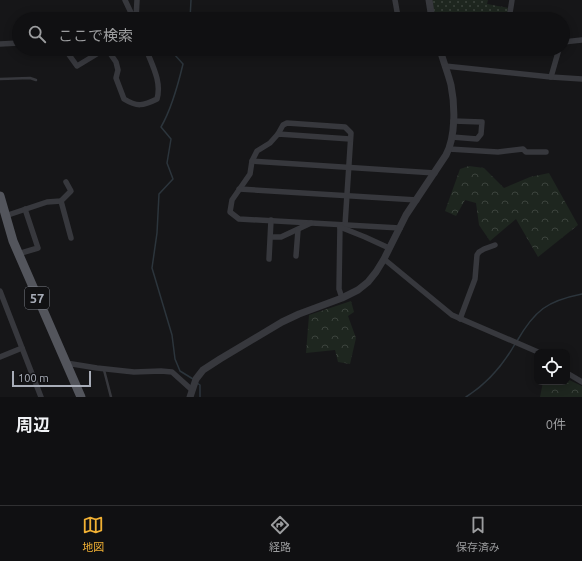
<!DOCTYPE html>
<html lang="ja">
<meta charset="utf-8">
<style>
body{margin:0;font-family:Ubuntu,"Noto Sans JP",sans-serif;background:#1e1e20;color:#f1f3f6}
.controls{position:absolute;right:12px;bottom:12px;display:grid;overflow:hidden;border-radius:8px;box-shadow:0 2px 10px #0003}
.controls button{width:36px;height:36px;display:grid;place-items:center;padding:0;border:0;border-bottom:1px solid #303032;background:#101012;color:#f1f3f6;font:20px sans-serif}
.scale{position:absolute;left:12px;bottom:10px;width:79px;box-sizing:border-box;padding-left:4px;border:2px solid #a8adb8;border-top:0;font-size:11px;line-height:14px;white-space:nowrap;color:#a8adb8;-webkit-text-stroke:3px #111113;paint-order:stroke}
.list{margin:0;padding:0;list-style:none}
h2{display:flex;justify-content:space-between;align-items:center;height:52px;margin:0;padding:0 16px;font-size:17px}
h2 small{font-size:13px;font-weight:400;color:#9c9d9f}
.icon{flex:none;width:22px;height:22px;fill:none;stroke:currentColor;stroke-width:2;stroke-linecap:round;stroke-linejoin:round}
.map{position:relative;flex:none;width:582px;height:397px;overflow:hidden}
.search{position:absolute;background:#101012;box-shadow:0 2px 10px #0003;left:12px;right:12px;top:12px;height:44px;display:flex;align-items:center;gap:10px;box-sizing:border-box;padding:0 14px;border-radius:22px;color:#9c9d9f;font-size:15px}
.sheet{height:108px;background:#101012}
nav{display:flex;justify-content:space-around;align-items:center;box-sizing:border-box;height:56px;border-top:1px solid #303032;background:#101012;font-size:11px;color:#9c9d9f}
nav a{display:grid;justify-items:center;gap:2px}
nav .on{color:#f2b134}
.map>svg:first-child{display:block}
.grass{fill:url(#grass-dots)}
.forest{fill:url(#forest-crowns)}
.lines{fill:none;stroke-linecap:round;stroke-linejoin:round}
.stream{stroke:#2c353c;stroke-width:1.5}
.service{stroke:#37383d;stroke-width:2.5}
.minor{stroke:#37383d;stroke-width:5.5}
.tertiary{stroke:#37383d;stroke-width:7}
.primary{stroke:#53555c;stroke-width:9}
.labels{text-anchor:middle;dominant-baseline:central;stroke-width:3;stroke-linejoin:round;paint-order:stroke}
.shield{fill:#111113;stroke:#7b7e86;stroke-width:1}
.shield-label{font-size:13px;font-weight:bold;fill:#a8adb8}
</style>
<div class="map">
<svg width="582" height="397" viewBox="0 0 582 397">
<defs>
<pattern id="grass-dots" width="8" height="8" patternUnits="userSpaceOnUse"><rect width="8" height="8" fill="#1e261f"/><path d="M2 2h.1M6 6h.1" fill="none" stroke="#3c433d" stroke-width="1.8" stroke-linecap="round"/></pattern>
<pattern id="forest-crowns" width="20" height="18" patternUnits="userSpaceOnUse"><rect width="20" height="18" fill="#1e261f"/><path d="M2 6a3 3 0 1 1 6 0M12 15a3 3 0 1 1 6 0" fill="none" stroke="#3c433d"/></pattern>
</defs>
<rect width="100%" height="100%" fill="#161618"/>
<polygon class="grass" points="431,0 488,0 487,4 509,8 507,19 435,19"/>
<g class="forest">
<polygon points="469,166 484,168 504,188 530,177 549,173 578,225 538,257 516,219 490,241 479,225 476,203 465,200 456,216 445,211 460,169"/>
<polygon points="351,301 354,312 348,316 356,338 350,364 338,362 335,350 306,353 309,315"/>
<polygon points="567,379 582,386 582,397 540,397 543,382 567,382"/>
</g>
<g class="lines">
<g class="stream">
<polyline points="190,19 191,0"/>
<path d="M173,49L174,54L183,64C178,85 172,108 161,127L171,139L167,163L173,179L159,194L157,233L152,268L172,335L175,359L180,371L193,379"/>
<path d="M517,341C535,310 547,301 582,294"/>
<polyline points="197,383 200,385 200,397"/>
<path d="M466,397C488,383 503,365 515,344"/>
</g>
<g class="service">
<polyline points="0,79 30,78 36,80"/>
<polyline points="104,370 111,397"/>
</g>
<g class="minor">
<polyline points="125,0 134,19"/>
<polyline points="395,0 398,17"/>
<polyline points="111,19 132,14"/>
<polyline points="136,19 137,0"/>
<polyline points="383,19 396,17 406,19"/>
<polyline points="509,19 512,0"/>
<polyline points="563,42 582,40"/>
<polyline points="0,44 19,43"/>
<polyline points="68,49 67,52 77,66 105,49"/>
<path d="M107,49L116,62L118,70L116,78L124,99C137,107 143,106 157,99C162,82 152,65 146,49"/>
<polyline points="445,66 551,77 582,79"/>
<polyline points="551,77 559,49"/>
<polyline points="278,134 283,125 287,123 345,127 351,133 345,225"/>
<polyline points="452,137 477,139 481,134 482,122 453,121"/>
<polyline points="350,139 278,134 270,143 257,151 252,161 250,174 232,200 230,212 239,219 400,228"/>
<polyline points="449,149 498,152 523,149 526,152 546,152"/>
<polyline points="252,161 435,173"/>
<polyline points="239,189 417,200"/>
<polyline points="61,201 71,238"/>
<polyline points="5,216 47,202 61,201 71,191 66,182"/>
<polyline points="340,225 339,289 342,298"/>
<polyline points="340,227 365,237 389,248"/>
<polyline points="271,237 281,237 311,223"/>
<polyline points="18,254 38,248 25,209"/>
<polyline points="296,256 298,230"/>
<polyline points="269,259 271,220"/>
<polyline points="384,259 452,315 538,352"/>
<polyline points="0,291 41,397"/>
<polyline points="460,319 475,279 477,255 479,252 484,249 495,245"/>
<polyline points="0,357 22,348"/>
<polyline points="66,363 97,368 134,372 161,371 172,372 192,390"/>
<polyline points="567,373 582,382"/>
</g>
<g class="tertiary">
<polyline points="429,0 432,19"/>
<path d="M190,397L196,379L203,370L220,359L282,322L299,314L342,298L358,290L368,282L376,272L384,259L406,215L446,155C456,136 455,105 451,85C448,73 443,61 440,49"/>
</g>
<polyline class="primary" points="0,196 13,241 81,397"/>
</g>
<g class="labels">
<rect class="shield" x="25" y="287" width="24" height="22" rx="3"/>
<g class="shield-label">
<text x="37" y="298">57</text>
</g>
</g>
</svg>
<div class="controls">
<button><svg class="icon" aria-label="locate" viewBox="0 0 24 24"><circle cx="12" cy="12" r="6"/><path d="M12 2v4M12 18v4M2 12h4M18 12h4"/></svg></button>
</div>
<div class="scale">100 m</div>
<div class="search"><svg class="icon" aria-label="search" viewBox="0 0 24 24"><circle cx="10" cy="10" r="6"/><path d="M15 15l6 6"/></svg>ここで検索</div>
</div>
<section class="sheet">
<h2>周辺<small>0件</small></h2>
<ul class="list">
</ul>
</section>
<nav>
<a class="on"><svg class="icon" aria-label="map" viewBox="0 0 24 24"><path d="M3 6l6-2 6 2 6-2v14l-6 2-6-2-6 2zM9 4v14M15 6v14"/></svg>地図</a>
<a><svg class="icon" aria-label="directions" viewBox="0 0 24 24"><path d="M12 3l9 9-9 9-9-9zM9 14v-3h6M13 9l2 2-2 2"/></svg>経路</a>
<a><svg class="icon" aria-label="saved" viewBox="0 0 24 24"><path d="M7 4h10v16l-5-4-5 4z"/></svg>保存済み</a>
</nav>
